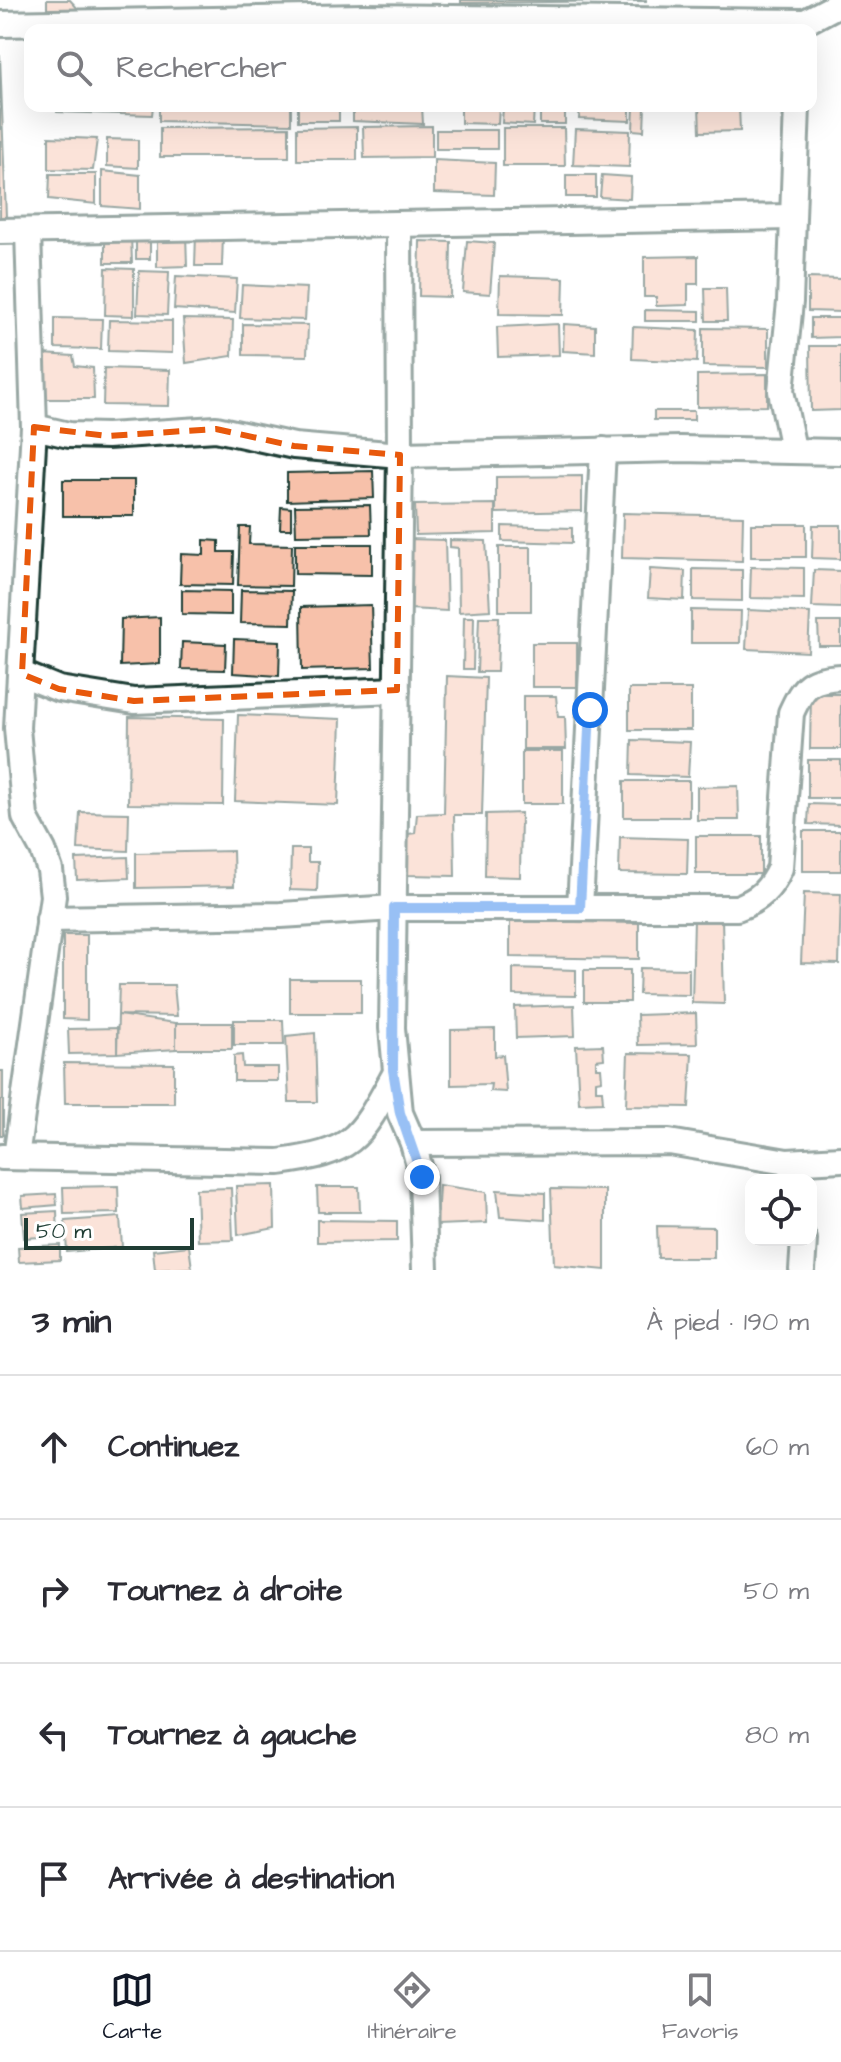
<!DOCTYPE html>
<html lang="fr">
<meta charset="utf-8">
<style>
body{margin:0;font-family:"Architects Daughter",sans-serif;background:#f7f7f7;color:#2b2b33}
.controls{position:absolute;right:24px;bottom:24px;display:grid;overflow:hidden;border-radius:16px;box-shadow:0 8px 32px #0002}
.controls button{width:72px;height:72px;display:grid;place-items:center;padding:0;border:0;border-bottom:2px solid #e1e1e2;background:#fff;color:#2b2b33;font:40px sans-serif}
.scale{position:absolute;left:24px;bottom:20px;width:170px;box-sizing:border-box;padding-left:8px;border:4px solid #1f3d34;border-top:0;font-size:22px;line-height:28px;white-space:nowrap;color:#1f3d34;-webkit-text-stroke:6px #fff;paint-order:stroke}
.stop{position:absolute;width:24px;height:24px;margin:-18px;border:6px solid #1a73e8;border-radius:50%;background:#fff}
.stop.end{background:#1a73e8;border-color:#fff;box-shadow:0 2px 8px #0008}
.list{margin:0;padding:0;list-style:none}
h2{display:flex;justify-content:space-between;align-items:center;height:104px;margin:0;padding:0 32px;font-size:34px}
h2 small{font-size:26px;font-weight:400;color:#7c7c81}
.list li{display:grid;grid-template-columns:52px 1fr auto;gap:24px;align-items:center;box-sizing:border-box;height:144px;padding:0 32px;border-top:2px solid #e1e1e2}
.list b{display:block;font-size:30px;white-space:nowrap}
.list em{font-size:26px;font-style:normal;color:#7c7c81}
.icon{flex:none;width:44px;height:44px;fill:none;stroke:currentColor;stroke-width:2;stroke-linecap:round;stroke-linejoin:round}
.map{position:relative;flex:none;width:841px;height:1270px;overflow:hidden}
.search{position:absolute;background:#fff;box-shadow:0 8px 32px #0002;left:24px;right:24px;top:24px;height:88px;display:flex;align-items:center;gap:20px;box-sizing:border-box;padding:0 28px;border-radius:16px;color:#7c7c81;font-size:30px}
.sheet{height:680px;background:#fff}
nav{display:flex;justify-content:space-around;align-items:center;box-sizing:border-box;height:112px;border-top:2px solid #e1e1e2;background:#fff;font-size:22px;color:#7c7c81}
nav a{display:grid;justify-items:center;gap:4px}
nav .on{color:#111827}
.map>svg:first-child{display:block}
.building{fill:#f7c1aa;stroke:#1f3d34;stroke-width:2}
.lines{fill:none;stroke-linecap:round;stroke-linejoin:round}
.minor-casing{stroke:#1f3d34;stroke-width:30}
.minor{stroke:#fff;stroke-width:24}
.route{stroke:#1a73e8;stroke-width:10}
.marked{fill:none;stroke:#e8590c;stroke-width:6;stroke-dasharray:16 10;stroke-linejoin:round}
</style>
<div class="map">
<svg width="841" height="1270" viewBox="0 0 841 1270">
<rect width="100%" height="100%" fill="#fff"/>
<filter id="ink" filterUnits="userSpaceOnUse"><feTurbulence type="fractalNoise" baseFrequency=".0125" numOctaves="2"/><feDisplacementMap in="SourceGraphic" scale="16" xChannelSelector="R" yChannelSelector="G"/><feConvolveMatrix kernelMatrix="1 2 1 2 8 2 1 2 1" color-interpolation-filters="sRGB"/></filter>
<g filter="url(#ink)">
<g class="building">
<polygon points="47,0 70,0 80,11 47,10"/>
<polygon points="461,0 646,0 646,1 461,3"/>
<polygon points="0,55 6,217 0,217"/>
<polygon points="57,106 153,106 152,115 57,112"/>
<polygon points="159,106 291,106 291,124 159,121"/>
<rect x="298" y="106" width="41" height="15"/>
<polygon points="353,106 422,106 423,124 353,121"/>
<polygon points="461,106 499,106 498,124 461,123"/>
<polygon points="503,106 534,106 533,125 502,123"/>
<rect x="540" y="106" width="25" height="18"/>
<polygon points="580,106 630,106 630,121 579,119"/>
<polygon points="634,106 645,106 644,131 633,130"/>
<polygon points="699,106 739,106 740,131 700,132"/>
<polygon points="432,126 432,157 364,158 363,127"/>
<polygon points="289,127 289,157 160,157 160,128"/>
<polygon points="357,127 357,160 297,160 297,128"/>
<polygon points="503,128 564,128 565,166 503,166"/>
<polygon points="575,129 630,131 629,167 573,165"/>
<rect x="436" y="130" width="61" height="19"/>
<polygon points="49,137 97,139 93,170 49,169"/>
<polygon points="107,139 138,140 138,168 107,166"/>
<polygon points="434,160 495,163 494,195 434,193"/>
<polygon points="102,171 140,175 140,209 102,206"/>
<polygon points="50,174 96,174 96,204 49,199"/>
<rect x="566" y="175" width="30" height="22"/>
<polygon points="602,175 631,177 630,199 600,197"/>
<rect x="136" y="234" width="14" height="25"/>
<polygon points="157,234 186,234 187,266 157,267"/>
<polygon points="196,234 223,235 222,266 195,266"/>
<polygon points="131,235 132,263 105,263 105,236"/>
<polygon points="420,241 451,242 450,297 419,296"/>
<polygon points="467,241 494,243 490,294 463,292"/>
<polygon points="698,256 698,284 688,284 688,305 656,306 656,297 644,297 644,257"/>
<polygon points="106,268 134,269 134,316 105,315"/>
<polygon points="139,271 169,272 167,315 137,314"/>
<polygon points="176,276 237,279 235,313 174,309"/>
<polygon points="500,276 564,278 563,315 499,314"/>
<polygon points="808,278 841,279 841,312 808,311"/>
<polygon points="242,285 307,288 305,320 240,318"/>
<polygon points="705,288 726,288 727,321 706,321"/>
<polygon points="645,310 700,311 700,321 645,321"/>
<polygon points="55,318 102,319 101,349 55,348"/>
<polygon points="811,318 841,318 841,337 811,338"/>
<polygon points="183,319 233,320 232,356 186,363"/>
<polygon points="109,320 172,321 172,353 108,351"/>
<polygon points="243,324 308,325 307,356 243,355"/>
<polygon points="558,324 559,355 498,357 497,327"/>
<polygon points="564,324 595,326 595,353 563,351"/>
<polygon points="633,327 698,330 697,362 632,359"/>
<polygon points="703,328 768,329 768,367 703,366"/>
<polygon points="810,346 841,346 841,410 811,411"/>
<polygon points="43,354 73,356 75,366 93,368 94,399 43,399"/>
<polygon points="104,368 170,370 169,406 103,405"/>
<polygon points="767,374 767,406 697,407 697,375"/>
<rect x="654" y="411" width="40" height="9"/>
<polygon points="373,471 374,498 287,501 287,473"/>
<polygon points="582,476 582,511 496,513 496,477"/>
<rect x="63" y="480" width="71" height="36"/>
<polygon points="495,504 495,533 416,535 415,505"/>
<polygon points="370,505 371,534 296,535 295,506"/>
<polygon points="281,507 291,508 291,529 280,529"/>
<polygon points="623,513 743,516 742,561 622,558"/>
<rect x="751" y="524" width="55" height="33"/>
<polygon points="813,525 841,525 841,559 812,558"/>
<polygon points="502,526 572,528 572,543 502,541"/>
<polygon points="240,527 250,527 249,544 292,545 291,586 238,585"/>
<polygon points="408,539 445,540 447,611 409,609"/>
<polygon points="204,540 219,541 219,552 234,552 233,585 180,584 181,554 204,555"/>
<polygon points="450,540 486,541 490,610 459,612 458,548 450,547"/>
<polygon points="295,544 372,544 372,575 295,574"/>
<rect x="499" y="547" width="32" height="64"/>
<polygon points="751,567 804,568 804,599 750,598"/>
<polygon points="650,569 685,571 684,600 648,598"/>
<polygon points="693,569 742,570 742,601 693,600"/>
<polygon points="814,570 841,571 841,608 812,607"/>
<polygon points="182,590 231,591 231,615 182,614"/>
<polygon points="241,590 292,591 291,624 240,623"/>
<polygon points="371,605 373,668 302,670 301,607"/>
<polygon points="691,610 741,611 740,643 691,643"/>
<polygon points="748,610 810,613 808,652 746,649"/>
<polygon points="160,617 160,664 120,666 121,619"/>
<polygon points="464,617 474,617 473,669 463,669"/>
<polygon points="479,617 499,617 497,672 477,672"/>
<polygon points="818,622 841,622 841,646 819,646"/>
<polygon points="234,639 280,641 279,676 233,673"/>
<polygon points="182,642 226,644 225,670 181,669"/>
<rect x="532" y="643" width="45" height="44"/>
<polygon points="447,676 486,678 482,815 454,815 455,876 408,875 408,834 415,833 417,814 444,813"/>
<rect x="629" y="689" width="62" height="41"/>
<polygon points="811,694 841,694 841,749 810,749"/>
<polygon points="523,696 556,696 558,717 565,717 566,749 523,749"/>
<polygon points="238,715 341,719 338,805 235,801"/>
<polygon points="129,717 224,719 223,805 128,804"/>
<polygon points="632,740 690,742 688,777 631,775"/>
<rect x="522" y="751" width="41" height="53"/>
<rect x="808" y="760" width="33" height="38"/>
<rect x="624" y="781" width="65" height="36"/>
<polygon points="738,786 739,820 697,820 697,787"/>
<polygon points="809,804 841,805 841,825 808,824"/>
<polygon points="80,812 129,813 128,851 78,849"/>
<polygon points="521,813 520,877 485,876 486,814"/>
<rect x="803" y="831" width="38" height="40"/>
<rect x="696" y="836" width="65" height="38"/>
<polygon points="620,837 688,839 687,874 619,873"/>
<polygon points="291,849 308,849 308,862 318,862 317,891 290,890"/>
<polygon points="233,851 234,886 136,888 136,853"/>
<polygon points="128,857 129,878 77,880 76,859"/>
<polygon points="804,893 841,894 839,964 801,963"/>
<polygon points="722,917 724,1004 692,1003 694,918"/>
<polygon points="510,921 639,923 639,959 510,957"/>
<polygon points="63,935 87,935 87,1020 63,1019"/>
<polygon points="513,968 576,970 576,996 513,995"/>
<polygon points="640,968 689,969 689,995 639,994"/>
<rect x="584" y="970" width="46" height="32"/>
<rect x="290" y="979" width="71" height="34"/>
<polygon points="119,985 174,985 177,1016 118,1015"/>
<polygon points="574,1005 575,1036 516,1038 515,1007"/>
<polygon points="696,1013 697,1044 638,1045 637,1015"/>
<polygon points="118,1015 176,1023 176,1049 117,1053"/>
<polygon points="234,1020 283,1020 284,1045 234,1045"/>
<rect x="176" y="1023" width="56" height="26"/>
<polygon points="117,1028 117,1053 69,1054 68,1029"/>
<polygon points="495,1029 495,1056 503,1055 506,1092 490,1091 491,1084 451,1085 451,1030"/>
<polygon points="315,1033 317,1102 289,1102 286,1036"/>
<polygon points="603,1045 604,1059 596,1060 596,1068 601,1068 602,1080 596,1081 596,1090 602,1090 603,1102 579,1103 576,1046"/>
<polygon points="628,1053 692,1054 689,1107 626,1106"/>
<polygon points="242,1055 243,1067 278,1067 278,1081 234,1081 234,1056"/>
<polygon points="64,1063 174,1064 174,1103 65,1103"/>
<rect x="0" y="1071" width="3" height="64"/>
<polygon points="274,1185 275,1228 238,1235 236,1186"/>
<polygon points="439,1185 486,1192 487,1223 437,1225"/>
<polygon points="118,1186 119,1213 64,1214 63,1187"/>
<polygon points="317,1187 359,1187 360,1212 318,1212"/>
<polygon points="231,1188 233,1240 198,1241 196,1189"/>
<polygon points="551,1189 605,1190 605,1270 554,1265"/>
<polygon points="497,1190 545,1193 545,1220 500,1217"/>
<polygon points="56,1194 57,1205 23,1208 22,1196"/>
<polygon points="57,1211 58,1236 24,1238 22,1213"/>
<polygon points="120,1217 122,1247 67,1252 65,1221"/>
<polygon points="317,1220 397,1221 397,1241 317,1242"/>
<polygon points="657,1226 714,1227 714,1258 658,1258"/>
<polygon points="60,1245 60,1260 19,1262 18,1247"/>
<polygon points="189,1246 192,1268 155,1270 153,1250"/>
</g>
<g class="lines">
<defs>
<g id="minor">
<polyline points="0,24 363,17 805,22 841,3"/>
<polyline points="399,224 400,455 392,1028 400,1113 413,1143 422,1177 425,1270"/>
<polyline points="0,231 790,217"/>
<polyline points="34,427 69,435 107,436 216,429 294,446 400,455 680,449 841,452"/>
<polyline points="793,449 781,391 790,302 797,106"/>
<polyline points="22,674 59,689 134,701 397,690"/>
<polyline points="580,908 603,450"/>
<path d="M49,919L281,915L394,908H737C759,900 770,890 780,868L791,713C804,684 810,679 841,677"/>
<polyline points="413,1143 669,1142 787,1162"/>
<path d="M2,1157L279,1162C354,1152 359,1140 394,1076"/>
<polyline points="16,1157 53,896 50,870 43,850 25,817 17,728 34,427 28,231"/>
<polyline points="797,1180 787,1162 841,1159"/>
<polyline points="802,1270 804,1240"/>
</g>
</defs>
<use href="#minor" class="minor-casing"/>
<use href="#minor" class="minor"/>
</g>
</g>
<g class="lines" filter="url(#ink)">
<polyline class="route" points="422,1177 400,1113 393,1070 394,908 580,908 590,710"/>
</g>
<path d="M0 0H841V1270H0ZM34,427L107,436L216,429L294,446L400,455L397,690L134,701L59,689L22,674Z" fill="#fff" fill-opacity=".55" fill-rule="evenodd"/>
<path class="marked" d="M34,427L107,436L216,429L294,446L400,455L397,690L134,701L59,689L22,674Z"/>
</svg>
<div class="controls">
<button><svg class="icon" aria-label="locate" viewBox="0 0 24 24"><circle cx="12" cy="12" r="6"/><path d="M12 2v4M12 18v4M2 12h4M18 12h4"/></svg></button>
</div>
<div class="scale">50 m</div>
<div class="stop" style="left:590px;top:710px"></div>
<div class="stop end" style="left:422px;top:1177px"></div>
<div class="search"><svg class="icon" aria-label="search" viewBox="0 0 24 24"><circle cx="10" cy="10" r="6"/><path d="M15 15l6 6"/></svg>Rechercher</div>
</div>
<section class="sheet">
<h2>3 min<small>À pied · 190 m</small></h2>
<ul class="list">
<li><svg class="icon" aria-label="ahead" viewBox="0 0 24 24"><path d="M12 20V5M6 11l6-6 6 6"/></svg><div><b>Continuez</b></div><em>60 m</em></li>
<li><svg class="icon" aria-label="right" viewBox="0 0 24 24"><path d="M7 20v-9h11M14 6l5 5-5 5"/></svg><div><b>Tournez à droite</b></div><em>50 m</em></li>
<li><svg class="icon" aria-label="left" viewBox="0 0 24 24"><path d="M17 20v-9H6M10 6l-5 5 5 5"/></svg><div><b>Tournez à gauche</b></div><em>80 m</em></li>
<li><svg class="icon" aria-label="arrive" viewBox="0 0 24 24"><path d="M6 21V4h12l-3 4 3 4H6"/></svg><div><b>Arrivée à destination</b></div></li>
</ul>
</section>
<nav>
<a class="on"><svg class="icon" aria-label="map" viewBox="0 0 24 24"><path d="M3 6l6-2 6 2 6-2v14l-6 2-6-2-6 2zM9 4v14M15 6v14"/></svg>Carte</a>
<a><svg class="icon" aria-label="directions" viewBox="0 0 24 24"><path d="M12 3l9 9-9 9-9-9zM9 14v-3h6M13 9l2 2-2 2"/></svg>Itinéraire</a>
<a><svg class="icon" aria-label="saved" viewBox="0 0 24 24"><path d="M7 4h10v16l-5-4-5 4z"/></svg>Favoris</a>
</nav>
